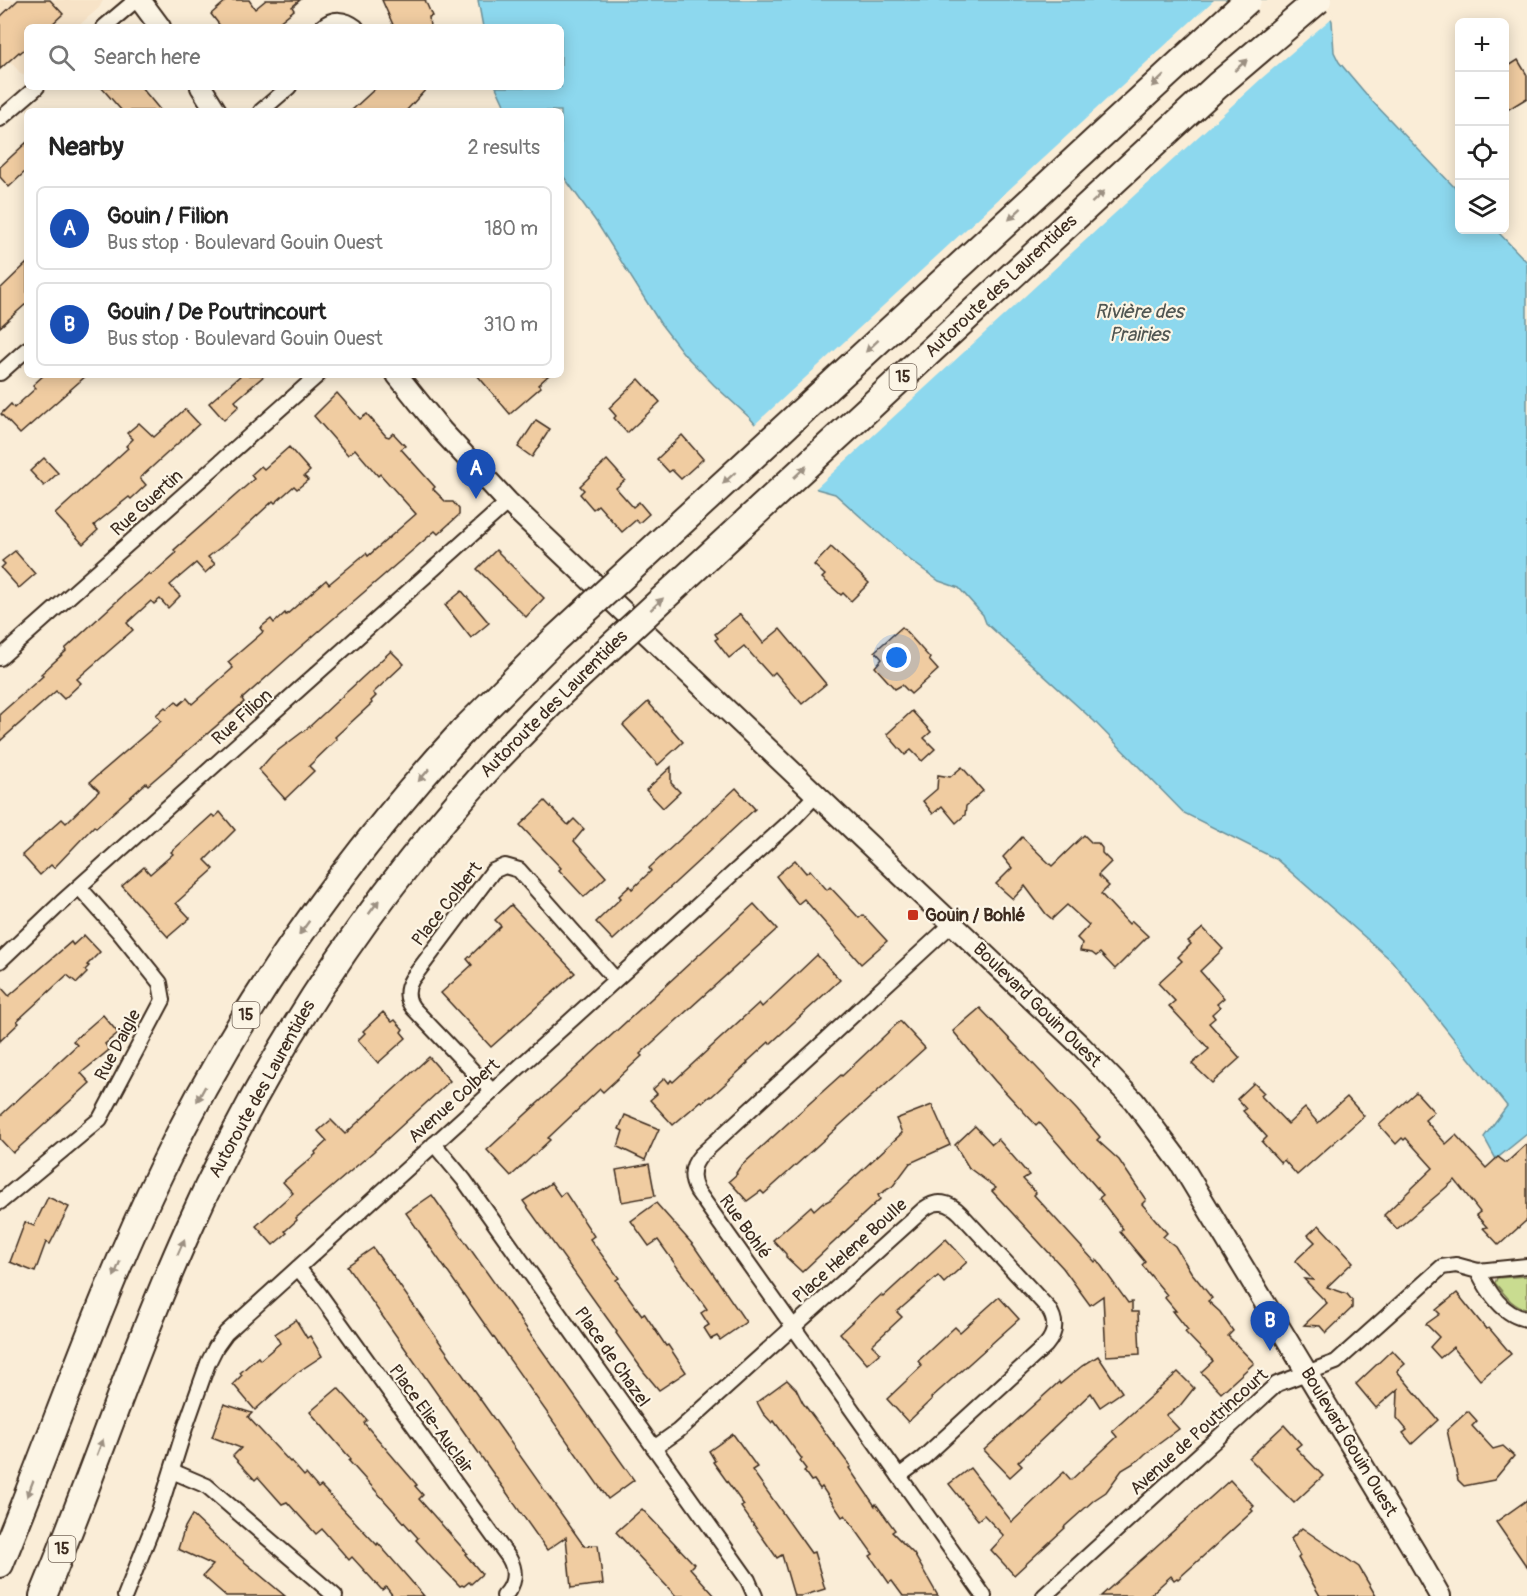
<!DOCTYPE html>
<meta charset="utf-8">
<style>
body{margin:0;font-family:Pangolin,sans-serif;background:#f2f2f2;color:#222}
.controls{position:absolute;right:18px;top:18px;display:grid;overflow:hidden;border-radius:9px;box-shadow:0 3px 15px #0003}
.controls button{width:54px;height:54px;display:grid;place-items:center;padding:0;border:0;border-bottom:2px solid #e0e0e0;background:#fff;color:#222;font:30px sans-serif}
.you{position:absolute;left:897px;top:658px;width:21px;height:21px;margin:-15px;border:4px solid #fff;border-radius:50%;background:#1a73e8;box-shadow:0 0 0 9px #1a73e833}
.badge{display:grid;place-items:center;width:39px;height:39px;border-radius:50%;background:#c8321e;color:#fff;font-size:20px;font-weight:700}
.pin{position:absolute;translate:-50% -50px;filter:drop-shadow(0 2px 3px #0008)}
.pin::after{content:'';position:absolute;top:32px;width:21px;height:18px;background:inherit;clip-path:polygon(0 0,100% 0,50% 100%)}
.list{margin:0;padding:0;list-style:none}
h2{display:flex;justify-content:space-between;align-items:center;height:78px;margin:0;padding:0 24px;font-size:26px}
h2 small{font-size:20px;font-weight:400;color:#767676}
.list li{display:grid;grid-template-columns:39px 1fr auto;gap:18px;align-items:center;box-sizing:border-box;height:84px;margin:0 12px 12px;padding:0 12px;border:2px solid #e0e0e0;border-radius:9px}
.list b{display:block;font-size:22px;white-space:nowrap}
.list p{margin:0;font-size:20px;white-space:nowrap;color:#767676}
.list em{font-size:20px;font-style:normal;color:#767676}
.icon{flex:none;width:33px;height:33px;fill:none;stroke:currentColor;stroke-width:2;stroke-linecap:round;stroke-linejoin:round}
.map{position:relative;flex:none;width:1527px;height:1596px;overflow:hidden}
.search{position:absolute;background:#fff;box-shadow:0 3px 15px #0003;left:24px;top:24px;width:540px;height:66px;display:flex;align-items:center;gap:15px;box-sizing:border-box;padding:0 21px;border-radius:9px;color:#767676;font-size:22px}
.panel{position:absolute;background:#fff;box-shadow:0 3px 15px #0003;left:24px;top:108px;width:540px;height:270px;border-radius:9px}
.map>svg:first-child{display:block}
.built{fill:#f7e3c7}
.green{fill:#c9dc90;stroke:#828357;stroke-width:1.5}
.water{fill:#8dd8ee;stroke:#6c929b;stroke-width:1.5}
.pier{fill:#faedd7}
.building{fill:#f0cca1;stroke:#3b2a1e;stroke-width:1.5}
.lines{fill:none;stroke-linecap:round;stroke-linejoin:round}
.street-casing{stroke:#3b2a1e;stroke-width:18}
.secondary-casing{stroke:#3b2a1e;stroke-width:24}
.highway-casing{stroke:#3b2a1e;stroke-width:30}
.street{stroke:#fcf5e5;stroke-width:14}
.secondary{stroke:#fcf5e5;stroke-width:20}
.highway{stroke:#fcf5e5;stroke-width:26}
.highway-bridge-casing{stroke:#3b2a1e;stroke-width:30;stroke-linecap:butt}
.highway-bridge{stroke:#fcf5e5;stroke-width:26}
.oneway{fill:#9c9082}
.poi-dot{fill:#c8321e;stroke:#fcf5e5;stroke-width:2}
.labels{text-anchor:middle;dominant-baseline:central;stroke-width:4.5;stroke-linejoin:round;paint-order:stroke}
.shield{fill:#fcf5e5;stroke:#75675a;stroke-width:1.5}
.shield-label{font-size:16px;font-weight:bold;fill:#3b2a1e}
.street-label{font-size:18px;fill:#3b2a1e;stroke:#fcf5e5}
.poi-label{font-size:18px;font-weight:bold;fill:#3b2a1e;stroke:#fcf5e5;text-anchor:start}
.water-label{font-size:20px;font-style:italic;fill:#505652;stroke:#fcf5e5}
</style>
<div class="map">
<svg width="1527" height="1596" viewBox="0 0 1527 1596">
<rect width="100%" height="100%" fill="#faedd7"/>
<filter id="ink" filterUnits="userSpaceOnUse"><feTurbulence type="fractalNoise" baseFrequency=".0167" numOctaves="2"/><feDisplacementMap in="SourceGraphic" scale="12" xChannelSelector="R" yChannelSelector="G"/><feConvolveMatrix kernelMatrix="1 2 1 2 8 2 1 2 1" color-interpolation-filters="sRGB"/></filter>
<g filter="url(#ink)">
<polygon class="built" points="0,0 103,0 99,8 77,27 27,27 27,71 22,75 0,49"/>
<path class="green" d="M1527,1276V1309C1513,1308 1504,1293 1495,1283L1497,1278Z"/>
<polygon class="water" points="478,0 1323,0 1332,21 1334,52 1339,62 1372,101 1459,192 1460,230 1496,230 1527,262 1527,1134 1496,1159 1484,1137 1507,1106 1392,961 1276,859 1184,813 1094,721 986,623 983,615 959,588 939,581 906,557 835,494 817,489 776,449 750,418 714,385 684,354 660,323 597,223 561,173 561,111 507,111 496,87 561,87 561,27 483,27"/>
<polygon class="pier" points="1214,0 1326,0 1333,17 1262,78 814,490 774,451 753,426"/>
<g class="building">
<polygon points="18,0 50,0 63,14 49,27 27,27 27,47 20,53 19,52 0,69 0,17"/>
<polygon points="227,0 249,0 255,9 266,0 300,0 292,7 294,10 273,27 221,27 211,14"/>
<polygon points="382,0 425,0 432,16 429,17 430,27 394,27"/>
<polygon points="1518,60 1527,75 1527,98 1504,112 1504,69"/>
<polygon points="101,87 141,87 161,111 122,111"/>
<polygon points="377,87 428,87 406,111 351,111"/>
<polygon points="27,142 27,170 9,187 0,177 0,167"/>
<polygon points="27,263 27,303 0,327 0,289"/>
<polygon points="44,375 87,375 20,434 1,414 11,404 14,408 36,388 33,385"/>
<polygon points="241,375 265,375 235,401 239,406 224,420 209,403"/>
<polygon points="477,375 549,375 538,385 541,387 510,414"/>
<polygon points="639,379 660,402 627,433 614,418 616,416 609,408"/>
<polygon points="337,393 360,419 367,414 386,436 389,437 393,433 405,446 401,449 435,487 433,489 446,502 453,502 459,509 459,515 438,534 435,531 297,650 242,699 244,702 148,785 146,783 96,828 94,826 54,868 51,865 40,875 22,855 62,819 66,823 99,791 90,782 161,721 156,715 165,707 167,709 176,701 179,705 187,698 192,704 233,668 228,662 263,632 260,628 271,619 274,623 285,613 286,615 326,580 329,584 366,553 368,556 416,514 380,474 378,476 355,449 348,455 314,416"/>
<polygon points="185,409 199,424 140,478 146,485 131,499 129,497 94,525 98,530 83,544 55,514 128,448 126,446 133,439 127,433 139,423 154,437"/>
<polygon points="536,420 550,429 532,457 518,447"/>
<polygon points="682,435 703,459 681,479 672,470 669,472 657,459"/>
<polygon points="289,447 310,471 304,476 308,480 297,489 294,486 275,503 273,501 234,537 208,557 215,564 205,573 196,563 170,585 180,596 168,608 160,599 154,604 151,601 127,623 133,630 77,679 81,683 64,699 56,691 0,741 0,714 43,676 41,674 66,651 65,649 129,590 149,573 150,575 157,570 176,553 174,550 254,479 251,475 261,466 264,469"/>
<polygon points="44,458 58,473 44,486 30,471"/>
<polygon points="607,460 625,480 616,488 633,507 639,502 649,514 639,523 636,520 622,532 598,505 593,509 580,494 584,490 580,486"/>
<polygon points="831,547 869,583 851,601 843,593 841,595 822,578 825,575 814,565"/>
<polygon points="496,550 544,598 526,617 477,569"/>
<polygon points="15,551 35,574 19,588 1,568 5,564 2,561"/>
<polygon points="462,591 489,623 471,638 445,605"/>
<polygon points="740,614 763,643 780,629 826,684 802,704 775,672 771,676 744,646 729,658 715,640 718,638 715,634"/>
<polygon points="902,627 930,658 929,660 938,670 911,694 902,685 895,689 875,667 882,659 875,651"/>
<polygon points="391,651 404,664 373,693 376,696 371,701 372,703 335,737 337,739 309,766 314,771 285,799 259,770 272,755 309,727"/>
<polygon points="648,702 683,742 658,765 623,725"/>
<polygon points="912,711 931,732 924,738 935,749 922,761 911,750 905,755 887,734"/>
<polygon points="671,767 671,783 680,792 663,808 646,790"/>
<polygon points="962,767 983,791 966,806 965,815 956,823 942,806 933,814 923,801 937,789 938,775 950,777"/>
<polygon points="736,788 755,809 613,940 596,922 621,898 619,896 630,886 632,889 651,871 649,868"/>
<polygon points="545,801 568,825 574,819 584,829 574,841 606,877 584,897 559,870 561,868 520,825"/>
<polygon points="220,812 235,830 205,860 214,869 176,903 190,918 168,937 122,886 144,867 150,874 173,854 171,852 212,815 215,817"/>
<polygon points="1084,835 1092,843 1098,843 1102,848 1102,853 1111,862 1098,875 1109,886 1101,894 1129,924 1132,921 1148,936 1115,969 1100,953 1096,956 1092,953 1080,951 1082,943 1077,938 1089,925 1067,905 1052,919 1046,914 1025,886 1013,899 996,884 1012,868 1003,857 1022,837 1052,866"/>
<polygon points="795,860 806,873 810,870 827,890 830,887 859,918 863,915 887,941 861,964 804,899 798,904 776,876"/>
<polygon points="754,904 777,929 667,1029 640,1054 642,1056 603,1092 600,1089 548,1138 550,1140 511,1176 487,1150"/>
<polygon points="511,905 575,973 491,1047 441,993 472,965 467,959 501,926 495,920"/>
<polygon points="1203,928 1223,949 1200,971 1224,998 1217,1004 1220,1007 1212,1014 1215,1018 1209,1023 1240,1058 1212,1083 1192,1064 1209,1049 1169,1006 1175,1001 1158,983 1182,961 1178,957 1191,944 1188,941"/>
<polygon points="84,935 100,952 87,965 89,966 85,970 87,973 77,983 67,975 17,1021 19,1023 0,1041 0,986 9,996 71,942 73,945"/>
<polygon points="817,955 840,980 770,1044 769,1042 747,1062 748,1063 711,1097 710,1096 703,1102 701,1101 673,1125 650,1100 657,1094 653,1089 665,1078 669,1083 671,1080 673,1082 759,1003 762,1007"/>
<polygon points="980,1008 1077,1110 1100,1137 1097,1140 1119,1160 1146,1200 1142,1204 1167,1233 1163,1237 1175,1246 1191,1272 1212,1298 1208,1301 1220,1312 1233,1331 1228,1336 1254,1363 1221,1393 1201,1372 1213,1361 1185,1332 1188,1330 1173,1311 1176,1311 1165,1298 1167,1295 1142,1265 1145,1262 1120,1232 1123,1229 1099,1198 1103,1195 1039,1122 1036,1125 995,1081 953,1031"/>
<polygon points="383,1012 392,1022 395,1020 403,1029 401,1032 406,1038 378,1063 358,1040 365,1033 363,1031"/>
<polygon points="103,1015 118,1033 105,1044 109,1050 81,1073 90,1083 13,1153 0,1139 0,1116 77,1045 73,1041"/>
<polygon points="900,1021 925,1048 764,1194 761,1191 747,1201 729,1181 737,1174 736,1173 740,1167 811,1102 841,1075 842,1076"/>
<polygon points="429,1057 450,1081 373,1152 296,1218 297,1220 285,1231 287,1233 273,1245 256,1226 293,1193 283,1182 316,1154 315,1152 327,1141 318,1131 331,1120 345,1134"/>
<polygon points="1254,1083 1264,1093 1261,1096 1288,1124 1305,1108 1318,1123 1347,1097 1364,1116 1297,1175 1284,1160 1281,1163 1262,1142 1267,1137 1243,1111 1246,1109 1237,1099"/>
<polygon points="1416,1092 1434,1112 1425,1120 1446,1144 1456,1135 1486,1168 1498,1157 1506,1163 1527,1144 1527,1220 1499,1245 1483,1228 1487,1227 1476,1215 1480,1212 1455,1180 1397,1229 1384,1215 1433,1168 1406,1138 1404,1140 1402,1138 1396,1144 1379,1125"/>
<polygon points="932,1105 950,1145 910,1163 893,1186 878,1195 880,1199 802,1272 786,1257 786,1254 773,1240 811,1206 814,1210 823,1202 824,1203 830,1200 902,1133 896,1119"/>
<polygon points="625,1115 659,1129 645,1160 618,1147 623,1131 619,1129"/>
<polygon points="975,1126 992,1144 998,1139 1029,1175 1023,1179 1036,1193 1034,1195 1095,1262 1097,1260 1128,1303 1132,1302 1132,1312 1138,1312 1140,1354 1106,1356 1103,1296 1090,1305 1063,1268 992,1191 996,1188 969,1168 955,1145"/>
<polygon points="649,1164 655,1196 622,1202 616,1170"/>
<polygon points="551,1183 560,1196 565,1192 594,1236 590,1239 619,1278 616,1280 642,1315 644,1313 666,1346 668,1345 686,1372 659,1390 644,1372 616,1333 617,1332 523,1201"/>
<polygon points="432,1195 634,1480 608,1499 406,1213"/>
<polygon points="48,1197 69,1207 50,1244 46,1242 35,1272 10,1262 25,1222 34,1226"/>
<polygon points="656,1203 694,1246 746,1322 720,1340 717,1336 711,1339 704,1328 709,1325 701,1313 707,1309 658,1240 649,1246 631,1221"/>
<polygon points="1319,1225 1353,1262 1327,1287 1347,1294 1352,1300 1352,1308 1326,1333 1320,1326 1304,1325 1327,1303 1304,1279 1313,1280 1295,1261 1315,1242 1308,1235"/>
<polygon points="946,1239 967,1262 944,1283 938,1276 897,1312 902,1317 875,1342 872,1345 880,1353 867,1364 840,1333 881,1295 883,1297"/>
<polygon points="373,1248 584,1546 598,1545 603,1584 571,1588 566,1537 547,1550 347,1266"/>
<polygon points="1457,1293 1486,1329 1489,1328 1511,1354 1480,1380 1453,1347 1440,1358 1430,1347 1439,1337 1426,1324 1440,1314 1436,1310"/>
<polygon points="999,1297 1019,1319 931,1398 932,1399 908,1422 887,1399 922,1366 918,1361 955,1327 960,1332"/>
<polygon points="296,1320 307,1338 310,1336 322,1356 295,1374 255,1410 233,1384 242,1375 240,1373 258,1357 260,1360 280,1343 275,1334"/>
<polygon points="1392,1350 1405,1364 1397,1371 1438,1420 1412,1444 1403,1433 1407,1430 1397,1418 1398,1389 1376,1408 1356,1384"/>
<polygon points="1098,1356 1122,1392 1100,1407 1091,1393 1018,1462 1022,1466 1010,1477 984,1450 1059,1382 1060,1384 1082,1366"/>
<polygon points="1178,1372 1194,1388 1179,1407 1166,1415 1179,1429 1145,1454 1139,1460 1122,1470 1106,1492 1094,1500 1064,1527 1065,1528 1014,1575 991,1550 1004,1536 984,1515 978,1520 949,1484 970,1468 1012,1522 1064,1472 1071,1480 1117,1437 1112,1431"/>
<polygon points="787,1380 796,1389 803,1403 851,1467 849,1468 875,1506 876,1504 895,1530 892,1532 914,1554 938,1596 903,1596 892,1581 889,1583 870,1556 873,1554 845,1515 842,1517 822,1487 820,1489 814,1480 811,1481 804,1471 806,1469 800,1461 802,1459 774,1421 772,1423 763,1413 757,1402"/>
<polygon points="338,1388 367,1420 364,1423 417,1485 415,1486 423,1495 419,1499 467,1553 465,1554 482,1574 471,1584 469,1582 464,1586 462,1585 460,1586 427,1552 416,1540 418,1538 349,1461 351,1459 310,1412"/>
<polygon points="224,1404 252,1413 248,1417 290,1462 291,1461 304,1476 306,1474 318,1488 321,1486 377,1545 378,1543 424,1596 393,1596 386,1587 382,1590 352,1557 349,1560 322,1529 316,1534 287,1502 282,1504 258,1477 255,1480 233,1456 241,1448 212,1437"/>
<polygon points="1468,1411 1477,1421 1472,1426 1493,1449 1503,1446 1514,1456 1494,1480 1464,1486 1458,1480 1447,1430"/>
<polygon points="1284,1425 1301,1444 1296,1448 1323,1476 1294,1503 1249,1458"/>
<polygon points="733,1434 757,1467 752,1470 811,1553 814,1552 825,1589 802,1596 794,1596 782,1555 777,1558 741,1507 744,1505 713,1462 715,1461 709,1451"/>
<polygon points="1230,1480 1254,1506 1251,1509 1253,1511 1178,1579 1177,1578 1174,1580 1171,1576 1149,1596 1101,1596"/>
<polygon points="1527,1500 1527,1567 1496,1522"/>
<polygon points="642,1509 694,1564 690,1568 715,1596 676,1596 616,1532"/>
<polygon points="192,1515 222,1543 285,1596 226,1596 203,1576 213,1565 178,1549 185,1527"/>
<polygon points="1302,1528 1359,1567 1376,1596 1320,1596 1298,1558 1300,1556 1291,1539"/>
</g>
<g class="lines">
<defs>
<g id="street">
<polyline points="104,27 136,0"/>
<path d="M322,27C333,17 345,18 356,27"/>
<polyline points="261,111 289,87"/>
<polyline points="0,119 37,87"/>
<polyline points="0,373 27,349"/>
<polyline points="0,658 318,375"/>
<path d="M952,924L701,1155C691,1166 690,1178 697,1191L984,1596"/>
<polyline points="0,961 62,902 508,502"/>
<path d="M492,1091L413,1008C406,999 406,989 412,979L493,871L505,866L519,870L615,979"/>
<polyline points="434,1144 464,1180 748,1580 755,1596"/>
<polyline points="0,1202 100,1119 163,1000 160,983 119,932 79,887"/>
<path d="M298,1268L320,1295L509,1558C517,1572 515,1585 504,1596"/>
<path d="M1478,1271C1488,1291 1503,1316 1527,1319"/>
<path d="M654,1448L678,1431L924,1209C937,1199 949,1202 960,1213L1048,1308C1057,1321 1056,1333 1046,1345L923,1458L899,1476"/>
<polyline points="172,1471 207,1486 335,1596"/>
<polyline points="125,1596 159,1511 185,1428 208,1363 216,1347 226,1333 794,818 816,795"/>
<polyline points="1044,1596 1277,1384 1336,1362 1442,1267 1456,1265 1478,1271 1527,1266"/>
</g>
<g id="secondary">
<polyline points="140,0 160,27"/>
<polyline points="201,87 216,111"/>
<polyline points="397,375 442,431 508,502 1081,1046 1134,1101 1181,1164 1415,1552 1440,1596"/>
</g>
<g id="highway">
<path d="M0,1564C54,1433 99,1298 161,1171C238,1010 343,862 463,731"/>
<path d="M43,1596C93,1475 134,1350 188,1230C265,1058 368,901 494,762"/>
</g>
</defs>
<use href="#street" class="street-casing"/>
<use href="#secondary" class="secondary-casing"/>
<use href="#highway" class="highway-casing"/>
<use href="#street" class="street"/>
<use href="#secondary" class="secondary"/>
<use href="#highway" class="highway"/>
<defs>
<g id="highway-bridge">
<polyline points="463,731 555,639 1248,0"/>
<polyline points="494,762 562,692 803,469 1217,86 1318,0"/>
</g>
</defs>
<use href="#highway-bridge" class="highway-bridge-casing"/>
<use href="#highway-bridge" class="highway-bridge"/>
</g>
<defs><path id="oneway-solid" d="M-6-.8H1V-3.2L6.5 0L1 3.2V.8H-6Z" transform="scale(1.5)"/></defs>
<g class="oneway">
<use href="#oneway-solid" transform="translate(1241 65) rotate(-42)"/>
<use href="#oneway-solid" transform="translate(1158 81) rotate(137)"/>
<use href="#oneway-solid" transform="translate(1098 197) rotate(-43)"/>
<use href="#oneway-solid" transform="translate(1015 214) rotate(137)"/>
<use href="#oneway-solid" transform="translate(872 346) rotate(137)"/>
<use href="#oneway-solid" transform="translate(800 472) rotate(-43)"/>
<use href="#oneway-solid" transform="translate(729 478) rotate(137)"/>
<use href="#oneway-solid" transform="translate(657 604) rotate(-43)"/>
<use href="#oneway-solid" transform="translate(424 775) rotate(131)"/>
<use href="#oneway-solid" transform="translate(374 907) rotate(-54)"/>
<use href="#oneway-solid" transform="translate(304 928) rotate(126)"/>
<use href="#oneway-solid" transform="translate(201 1094) rotate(119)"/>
<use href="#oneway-solid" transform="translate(181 1247) rotate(-66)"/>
<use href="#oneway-solid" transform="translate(117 1269) rotate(112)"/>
<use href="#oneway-solid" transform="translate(100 1447) rotate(-69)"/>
<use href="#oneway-solid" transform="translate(30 1489) rotate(111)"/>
</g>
</g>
<rect class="poi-dot" x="907" y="909" width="12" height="12" rx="3"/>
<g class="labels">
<g class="shield">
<rect x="889.5" y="364" width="27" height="26" rx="4.5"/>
<rect x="232.5" y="1002" width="27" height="26" rx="4.5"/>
<rect x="48.5" y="1536" width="27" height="26" rx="4.5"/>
</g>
<g class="shield-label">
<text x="903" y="377">15</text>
<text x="246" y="1015">15</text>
<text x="62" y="1549">15</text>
</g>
<g class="street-label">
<text transform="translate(1001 286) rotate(-43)">Autoroute des Laurentides</text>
<text transform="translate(147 503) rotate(-42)">Rue Guertin</text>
<text transform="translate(554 704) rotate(-45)">Autoroute des Laurentides</text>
<text transform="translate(242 717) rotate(-42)">Rue Filion</text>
<text transform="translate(447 904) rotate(-52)">Place Colbert</text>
<text transform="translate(1037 1005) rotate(44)">Boulevard Gouin Ouest</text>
<text transform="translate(118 1045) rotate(-62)">Rue Daigle</text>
<text transform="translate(262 1089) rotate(-61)">Autoroute des Laurentides</text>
<text transform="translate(454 1101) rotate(-42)">Avenue Colbert</text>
<text transform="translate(745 1227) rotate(54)">Rue Bohlé</text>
<text transform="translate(850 1251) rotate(-42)">Place Helene Boulle</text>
<text transform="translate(612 1357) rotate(55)">Place de Chazel</text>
<text transform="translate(431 1419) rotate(54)">Place Elie-Auclair</text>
<text transform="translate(1199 1432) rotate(-42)">Avenue de Poutrincourt</text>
<text transform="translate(1349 1442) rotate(59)">Boulevard Gouin Ouest</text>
</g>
<g class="poi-label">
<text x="925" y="915">Gouin / Bohlé</text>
</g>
<g class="water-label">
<text x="1139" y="311">Rivière des<tspan x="1139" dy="23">Prairies</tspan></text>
</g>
</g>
</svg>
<div class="controls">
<button>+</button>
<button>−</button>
<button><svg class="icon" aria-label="locate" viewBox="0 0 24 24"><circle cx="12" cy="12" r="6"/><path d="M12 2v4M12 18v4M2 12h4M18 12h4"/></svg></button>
<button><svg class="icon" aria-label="layers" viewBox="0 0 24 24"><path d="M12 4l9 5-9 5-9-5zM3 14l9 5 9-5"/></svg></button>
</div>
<div class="you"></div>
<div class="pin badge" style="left:476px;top:499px;background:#1a4fb4">A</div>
<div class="pin badge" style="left:1270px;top:1351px;background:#1a4fb4">B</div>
<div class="search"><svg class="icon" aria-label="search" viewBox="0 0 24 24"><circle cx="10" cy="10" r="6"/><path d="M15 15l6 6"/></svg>Search here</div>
<section class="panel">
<h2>Nearby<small>2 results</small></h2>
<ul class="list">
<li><span class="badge" style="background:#1a4fb4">A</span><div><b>Gouin / Filion</b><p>Bus stop · Boulevard Gouin Ouest</p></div><em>180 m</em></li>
<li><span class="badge" style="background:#1a4fb4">B</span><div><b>Gouin / De Poutrincourt</b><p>Bus stop · Boulevard Gouin Ouest</p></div><em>310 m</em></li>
</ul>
</section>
</div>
